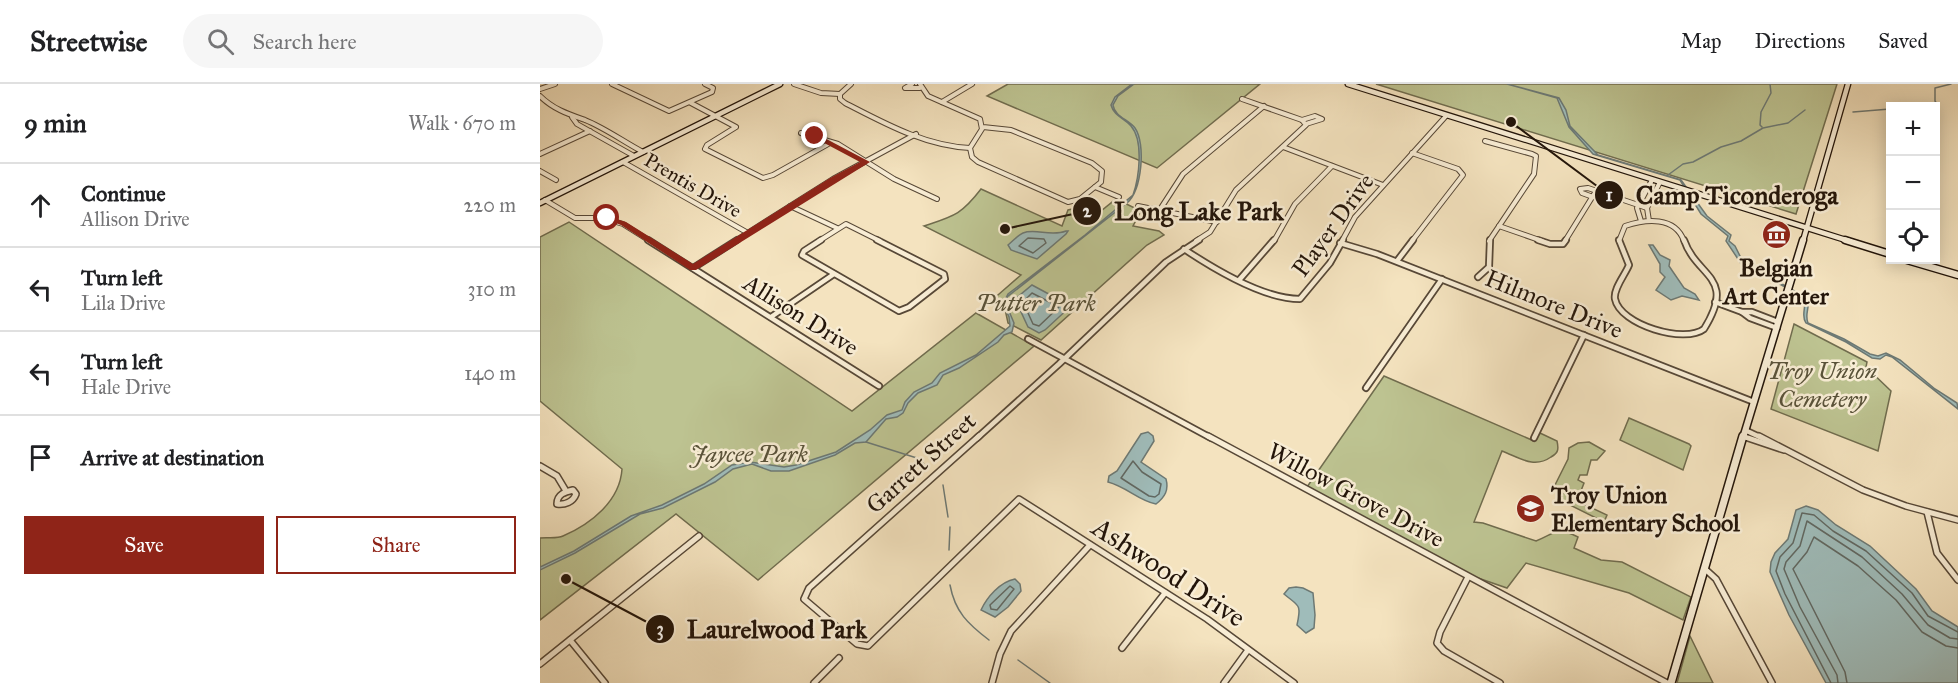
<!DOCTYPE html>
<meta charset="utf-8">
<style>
body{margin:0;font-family:"IM FELL Great Primer",serif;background:#f6f6f6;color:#202124}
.controls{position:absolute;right:18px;top:18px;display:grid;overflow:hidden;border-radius:0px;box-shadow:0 3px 15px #0003}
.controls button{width:54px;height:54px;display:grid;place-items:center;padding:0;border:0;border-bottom:2px solid #e0e0e0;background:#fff;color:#202124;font:30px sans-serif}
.stop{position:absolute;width:18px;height:18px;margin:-14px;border:4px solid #8f2418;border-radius:50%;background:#fff}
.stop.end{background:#8f2418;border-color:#fff;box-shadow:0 2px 6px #0008}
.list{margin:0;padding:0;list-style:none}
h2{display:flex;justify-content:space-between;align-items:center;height:78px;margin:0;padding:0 24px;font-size:26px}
h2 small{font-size:20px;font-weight:400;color:#757577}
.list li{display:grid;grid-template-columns:39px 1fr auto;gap:18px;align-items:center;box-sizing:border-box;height:84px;padding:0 24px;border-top:2px solid #e0e0e0}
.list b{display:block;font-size:22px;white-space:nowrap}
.list p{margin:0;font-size:20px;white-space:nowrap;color:#757577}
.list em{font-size:20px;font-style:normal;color:#757577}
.actions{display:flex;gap:12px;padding:18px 24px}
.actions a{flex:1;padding:14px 0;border:2px solid #8f2418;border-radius:0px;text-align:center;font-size:21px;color:#8f2418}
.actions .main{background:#8f2418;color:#fff}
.icon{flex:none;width:33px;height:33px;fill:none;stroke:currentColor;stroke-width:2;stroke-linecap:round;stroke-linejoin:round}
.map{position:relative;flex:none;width:1418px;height:599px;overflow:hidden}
header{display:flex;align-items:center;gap:36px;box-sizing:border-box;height:84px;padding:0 30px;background:#fff;border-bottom:2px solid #e0e0e0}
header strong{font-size:28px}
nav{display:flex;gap:33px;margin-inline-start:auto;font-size:21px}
.search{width:420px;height:54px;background:#f6f6f6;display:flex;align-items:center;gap:15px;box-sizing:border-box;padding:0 21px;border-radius:33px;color:#757577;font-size:22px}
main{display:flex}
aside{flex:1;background:#fff}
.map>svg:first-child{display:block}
.green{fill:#bdc391;stroke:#706c4e;stroke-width:1.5}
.water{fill:#9fbcba;stroke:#6d7974;stroke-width:1.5}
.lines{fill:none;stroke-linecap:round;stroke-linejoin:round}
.shore{stroke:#616862;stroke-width:1.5}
.stream{stroke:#6d7974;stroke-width:1.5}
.street-far2-casing{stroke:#574837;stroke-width:6}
.street-far1-casing{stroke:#574837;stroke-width:8}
.street-casing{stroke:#574837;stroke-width:8}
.secondary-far2-casing{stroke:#23150a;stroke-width:7}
.secondary-far1-casing{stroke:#23150a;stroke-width:9}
.secondary-casing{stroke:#23150a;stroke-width:10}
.street-far2{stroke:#f8edd5;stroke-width:4}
.street-far1{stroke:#f8edd5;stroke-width:4.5}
.street{stroke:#f8edd5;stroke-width:5}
.secondary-far2{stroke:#f8edd5;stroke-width:4.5}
.secondary-far1{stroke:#f8edd5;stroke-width:6}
.secondary{stroke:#f8edd5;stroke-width:7}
.route{fill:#8f2418}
.labels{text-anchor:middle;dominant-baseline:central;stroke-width:5;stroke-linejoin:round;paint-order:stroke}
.far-street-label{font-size:20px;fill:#23150a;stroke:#f8edd5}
.street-label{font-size:24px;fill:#23150a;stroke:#f8edd5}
.poi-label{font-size:24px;font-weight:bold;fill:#23150a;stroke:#f8edd5}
.park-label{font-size:24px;font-style:italic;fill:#595239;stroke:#f8edd5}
.near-street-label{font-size:28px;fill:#23150a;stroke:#f8edd5}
.leader{fill:none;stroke:#23150a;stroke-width:2}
.callout-dot{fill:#23150a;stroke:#f8edd5;stroke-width:2}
.mark-label{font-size:18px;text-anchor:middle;font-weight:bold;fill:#fff}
.callout-label{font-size:26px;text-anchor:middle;font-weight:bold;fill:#23150a;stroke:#f8edd5;stroke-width:5;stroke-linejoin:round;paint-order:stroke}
</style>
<header>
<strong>Streetwise</strong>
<div class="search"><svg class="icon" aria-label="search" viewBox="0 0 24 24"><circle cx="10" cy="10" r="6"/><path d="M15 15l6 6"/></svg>Search here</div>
<nav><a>Map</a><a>Directions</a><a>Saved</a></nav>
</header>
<main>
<aside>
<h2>9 min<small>Walk · 670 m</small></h2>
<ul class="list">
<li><svg class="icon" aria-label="ahead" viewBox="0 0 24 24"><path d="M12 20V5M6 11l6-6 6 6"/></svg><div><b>Continue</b><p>Allison Drive</p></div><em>220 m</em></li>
<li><svg class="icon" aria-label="left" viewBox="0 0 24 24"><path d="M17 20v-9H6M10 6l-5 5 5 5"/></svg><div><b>Turn left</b><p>Lila Drive</p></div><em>310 m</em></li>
<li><svg class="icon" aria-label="left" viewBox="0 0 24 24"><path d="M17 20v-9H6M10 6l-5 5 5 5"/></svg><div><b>Turn left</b><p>Hale Drive</p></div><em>140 m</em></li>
<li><svg class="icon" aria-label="arrive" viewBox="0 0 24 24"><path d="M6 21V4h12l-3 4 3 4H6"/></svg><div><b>Arrive at destination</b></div></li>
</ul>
<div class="actions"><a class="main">Save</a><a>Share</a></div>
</aside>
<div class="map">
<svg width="1418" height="599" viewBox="0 0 1418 599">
<rect width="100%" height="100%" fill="#f4e3bf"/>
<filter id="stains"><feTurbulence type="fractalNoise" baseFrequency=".00333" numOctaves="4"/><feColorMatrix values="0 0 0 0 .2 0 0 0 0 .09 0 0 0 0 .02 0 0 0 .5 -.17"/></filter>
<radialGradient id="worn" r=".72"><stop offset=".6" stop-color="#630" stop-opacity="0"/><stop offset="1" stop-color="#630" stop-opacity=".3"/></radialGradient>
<g class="green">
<polygon points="468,0 720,0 617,84 447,12"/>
<polygon points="836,0 1297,0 1256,130"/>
<path d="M441,105L522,142L528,126L537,124L551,135L576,115L601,127L593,142L619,147L624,151L607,161L501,256L468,239L465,225L451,217L481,191L384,142C414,132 421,131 441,105Z"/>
<path d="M29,138L312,327L436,229L494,262L218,496L136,430L0,536V454C7,453 17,455 23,452C51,440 80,417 82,385L0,317V153Z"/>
<polygon points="1254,240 1327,278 1326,283 1351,307 1338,367 1231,325"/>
<path d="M844,292L994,357L1000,349L1017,357C1019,366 1018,369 1011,373C994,385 980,374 962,367L934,438L943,439L996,457C1016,449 1016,442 1038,453L1034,464L1061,476L1082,478L1151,513L1143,536L1089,509L986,479L967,504L935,493L767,403Z"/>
<polygon points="1089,334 1149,360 1151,362 1143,386 1080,356"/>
<polygon points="1049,358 1065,367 1057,376 1051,376 1047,391 1040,391 1038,396 1044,399 1037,417 1067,431 1064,438 1020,416 1025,405 1020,405 1015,401 1028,375 1029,364 1038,359"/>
<polygon points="1150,552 1173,599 1137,599"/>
</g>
<g class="water">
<path d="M592,0H594L578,12L573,21C575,33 588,35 595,44C606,60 602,106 587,119L467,213L466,220L474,239L472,248L464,251L458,258L419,284L403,291L397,301L378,309L368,319L363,329L357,333L346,335L326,358L315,359L295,371L249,387H231L212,380L193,385L175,398L123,424L100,430L35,469L0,486V483L34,467L91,432L122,421L164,400L192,381L210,378L244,383L256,381L296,368L330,346L347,331L362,326L365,318L374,308L392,299L400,289L436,271L470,242L469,233L463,220L468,210L545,151L593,111C599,94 604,57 591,42C584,34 574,32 571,21L575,13Z"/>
<path d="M967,0L1019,14L1026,26L1030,42L1058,71L1141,96L1167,132L1191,151L1189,157L1195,162L1205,182L1219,187L1267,214C1271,222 1264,230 1268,239L1304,255L1330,270L1338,272L1346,269L1360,276L1395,305L1417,319L1418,325L1352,273L1346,271L1340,275L1332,274L1306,258L1266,239C1260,231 1268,222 1263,213L1220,189L1204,184L1186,157L1188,152L1161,130L1140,96L1053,70L1029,43L1017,14Z"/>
<path d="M526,147H528L526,150L497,175L471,166L468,161C473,157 478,151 483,149C495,144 511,153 526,147Z"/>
<polygon points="1109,161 1113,161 1120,171 1130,176 1129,182 1144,204 1155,210 1159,216 1142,212 1131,216 1116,206 1125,193 1120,188 1120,180"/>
<polygon points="492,201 531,222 505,246 499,249 488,243 475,215"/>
<path d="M608,348L613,352L614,357L601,378L626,395C629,406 625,413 616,420C599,417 587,403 568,398L569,392L577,387L601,350Z"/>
<polygon points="1266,422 1278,426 1296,441 1330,462 1376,505 1392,527 1418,543 1418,599 1286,599 1249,531 1230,488 1231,478 1235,469 1248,455 1256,426"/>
<path d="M475,495L480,500L481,507L468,523L455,533L441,526C447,513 460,498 475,495Z"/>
<path d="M756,503L763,504L773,509L775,531L774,544L766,549L757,541C762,519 758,522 744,510L749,504Z"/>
</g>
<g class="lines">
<g class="shore">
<polygon points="488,154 504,155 506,159 493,169 479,162"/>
<polygon points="492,209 519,223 499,242 493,240 483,218"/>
<polygon points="593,377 602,388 621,400 619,410 615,413 609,412 581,394"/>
<polygon points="470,502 474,505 457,526 451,525 450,521"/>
<polyline points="1291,599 1245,510 1236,487 1240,473 1253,459 1262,429 1274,431 1293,447 1326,467 1372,509 1388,532 1418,548"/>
<polyline points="1298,599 1297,591 1260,523 1244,485 1246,478 1260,462 1267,437 1322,473 1362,510 1388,541 1410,554 1418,555"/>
<polyline points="1307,599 1305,588 1253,485 1267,468 1274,453 1318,482 1356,516 1382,548 1406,562 1418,564"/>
</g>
<g class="stream">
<polyline points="1396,26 1399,23 1395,17 1395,4 1411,0"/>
<polyline points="1313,28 1350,25"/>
<polyline points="1222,43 1220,41 1221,28 1231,9 1230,0"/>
<polyline points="1128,91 1143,80 1153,78 1181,63 1201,57 1223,44 1248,39 1265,26"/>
<polyline points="326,358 380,375 386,383"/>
<polyline points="403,401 408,433"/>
<polyline points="409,466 410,443"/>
<path d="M410,501C415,528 428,540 449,556"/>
<polyline points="478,576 510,599"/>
</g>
<defs>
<g id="street-far2">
<polyline points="72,0 129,27 172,8 173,4 165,0"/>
<polyline points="254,0 281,9 300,10"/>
<polyline points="372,0 365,4 380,4"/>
<polyline points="380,0 388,12 440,35 442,45 430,64 432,73 438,78 528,118 540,115 561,98 562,87 552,79 471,46 443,43"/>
<polyline points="0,5 15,0"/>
<path d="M300,10V15L305,19C344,39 385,62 430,64"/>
<polyline points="300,10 311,0"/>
<path d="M0,12C13,25 28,30 45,36C65,44 84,58 103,68"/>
<polyline points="402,18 432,0"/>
<polyline points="151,19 196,43 167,61 165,65 223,94 233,91 290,59"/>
<polyline points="32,33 37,40 94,72"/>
<polyline points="762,36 775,32 782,35 766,40"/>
<polyline points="261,49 298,60 354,95 397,115"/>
<polyline points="945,57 992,70 996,72 994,90 949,157"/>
<polyline points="743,63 843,101"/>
<polyline points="872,69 918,85 923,91 872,157"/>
<polyline points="0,70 50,47"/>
<polyline points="83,78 208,149"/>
<polyline points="0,87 16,96"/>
<polyline points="555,103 579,113"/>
<polyline points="1053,113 1042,109 1040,105 1048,104 1107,124"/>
<polyline points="5,116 35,134 63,134 83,140 110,157"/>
<polyline points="250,122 297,144"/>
<polyline points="598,122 677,138"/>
<polyline points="619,127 643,90 724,22"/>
<polyline points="1101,137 1097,124 1112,96"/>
<polyline points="1109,137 1107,124 1120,98"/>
<polyline points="959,142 1002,157"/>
<polyline points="195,157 293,95 376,50"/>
<polyline points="279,157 306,140 340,157"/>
<polyline points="656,157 670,148 696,106 766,41 762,36 702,15"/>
<polyline points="734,157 755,120 792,82"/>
<polyline points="802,157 815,133 906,32"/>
<polyline points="1025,157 1056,107"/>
<path d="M1079,157L1085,142C1106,135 1135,132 1144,157"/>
</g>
<g id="street-far1">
<polyline points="108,156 339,302"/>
<polyline points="281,156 264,167 262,171 359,227 369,223 405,195 404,190 337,156"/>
<polyline points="998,156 1010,160 1023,160 1026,156"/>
<path d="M1079,156L1089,181C1085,191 1073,205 1075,215C1080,241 1145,260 1164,245C1197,192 1157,194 1144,156"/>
<polyline points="800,159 837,170 1214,318"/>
<path d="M644,165C674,185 723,215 760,215L790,179L803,156"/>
<polyline points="857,177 873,156"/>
<polyline points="153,184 197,156"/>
<polyline points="938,193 949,183 950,156"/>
<polyline points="700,195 734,156"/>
<polyline points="1175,218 1202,228"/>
<polyline points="231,233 294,190"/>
<polyline points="1237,244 1210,234 1202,228 1212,228 1238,238"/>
<polyline points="488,255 671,354"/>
<polyline points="826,304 902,195"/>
<polyline points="1207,347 1222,354"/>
<polyline points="437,354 519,280 626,178 659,156"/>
<polyline points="994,354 1044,251"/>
</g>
<g id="street">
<polyline points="439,352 269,504 264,515 317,560 328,562 479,415 667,535 754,599"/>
<polyline points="668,352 1127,599"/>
<polyline points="1219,352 1323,406 1366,422 1418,436"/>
<polyline points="1205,353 1244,366"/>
<polyline points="0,382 17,392 26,407"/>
<path d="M33,406L36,410C33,418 25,421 17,420C17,410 25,408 33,406Z"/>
<polyline points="1387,428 1397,469 1418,496"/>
<polyline points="1165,485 1176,495 1232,599"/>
<polyline points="928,493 900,548 897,559 904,567 960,599"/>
<polyline points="30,556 65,599"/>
<polyline points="582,564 625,509"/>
<polyline points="0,580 159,452"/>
<polyline points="274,599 299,574"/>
<polyline points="452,599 460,570 471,547 550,461"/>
<polyline points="684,599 708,566"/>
</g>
<g id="secondary-far2">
<polyline points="808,0 1309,157"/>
<polyline points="0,119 240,0"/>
<polyline points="1263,157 1308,0"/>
</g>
<g id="secondary-far1">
<polyline points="1305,156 1350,170"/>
<polyline points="1367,176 1418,191"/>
<polyline points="1203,354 1263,156"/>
</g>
<polyline id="secondary" points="1131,599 1203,352"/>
</defs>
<use href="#street-far2" class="street-far2-casing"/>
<use href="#street-far1" class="street-far1-casing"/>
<use href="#street" class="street-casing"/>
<use href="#secondary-far2" class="secondary-far2-casing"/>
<use href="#secondary-far1" class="secondary-far1-casing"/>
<use href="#secondary" class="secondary-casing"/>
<use href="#street-far2" class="street-far2"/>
<use href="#street-far1" class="street-far1"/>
<use href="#street" class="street"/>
<use href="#secondary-far2" class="secondary-far2"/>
<use href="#secondary-far1" class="secondary-far1"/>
<use href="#secondary" class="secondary"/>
</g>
<polygon class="route" points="275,49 330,78 156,186 150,186 81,141 63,134 67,132 86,138 153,180 290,94 320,78 273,53"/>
<defs>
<symbol id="museum-disc" viewBox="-11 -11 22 22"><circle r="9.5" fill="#8f2418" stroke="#f8edd5"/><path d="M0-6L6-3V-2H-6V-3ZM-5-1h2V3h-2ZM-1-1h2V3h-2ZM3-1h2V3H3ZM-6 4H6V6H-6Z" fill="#fff"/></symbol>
<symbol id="school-disc" viewBox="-11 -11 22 22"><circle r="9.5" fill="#8f2418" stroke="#f8edd5"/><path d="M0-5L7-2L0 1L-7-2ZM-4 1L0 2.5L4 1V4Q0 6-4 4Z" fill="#fff"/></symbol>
</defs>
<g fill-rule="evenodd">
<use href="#museum-disc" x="1220" y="134" width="33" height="33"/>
<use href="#school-disc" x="974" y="408" width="33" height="33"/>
</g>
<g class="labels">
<g class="far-street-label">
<text transform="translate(153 101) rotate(30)">Prentis Drive</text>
</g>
<g class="street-label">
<text transform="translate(793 141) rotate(-54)">Player Drive</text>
<text transform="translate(1014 220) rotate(22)">Hilmore Drive</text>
<text transform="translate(261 231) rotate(32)">Allison Drive</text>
<text transform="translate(381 379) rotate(-42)">Garrett Street</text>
<text transform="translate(816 411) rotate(28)">Willow Grove Drive</text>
</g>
<g class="poi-label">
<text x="1236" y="184">Belgian<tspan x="1236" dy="28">Art Center</tspan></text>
<text x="1011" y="411" text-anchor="start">Troy Union<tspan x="1011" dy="28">Elementary School</tspan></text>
</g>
<g class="park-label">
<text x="496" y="219">Putter Park</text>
<text x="1282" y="287">Troy Union<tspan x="1282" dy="28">Cemetery</tspan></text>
<text x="209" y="370">Jaycee Park</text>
</g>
<g class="near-street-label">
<text transform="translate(629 488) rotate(33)">Ashwood Drive</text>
</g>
</g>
<path class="leader" d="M971 38L1069 111M465 145L547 127M26 495L120 545"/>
<g class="callout-dot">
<circle cx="971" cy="38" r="6"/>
<circle cx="465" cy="145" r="6"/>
<circle cx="26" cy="495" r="6"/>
<circle cx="1069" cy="111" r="15"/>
<circle cx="547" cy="127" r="15"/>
<circle cx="120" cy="545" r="15"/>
</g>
<g class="mark-label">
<text x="1069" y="117">1</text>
<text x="547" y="133">2</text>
<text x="120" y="551">3</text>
</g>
<g class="callout-label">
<text x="1197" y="120">Camp Ticonderoga</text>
<text x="659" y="136">Long Lake Park</text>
<text x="237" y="554">Laurelwood Park</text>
</g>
<rect width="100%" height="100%" filter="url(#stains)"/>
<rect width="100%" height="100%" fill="url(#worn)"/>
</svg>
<div class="controls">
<button>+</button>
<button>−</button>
<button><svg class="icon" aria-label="locate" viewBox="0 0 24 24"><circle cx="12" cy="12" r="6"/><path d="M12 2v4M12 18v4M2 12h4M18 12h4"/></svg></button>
</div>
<div class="stop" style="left:67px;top:134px"></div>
<div class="stop end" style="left:275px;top:52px"></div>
</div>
</main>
